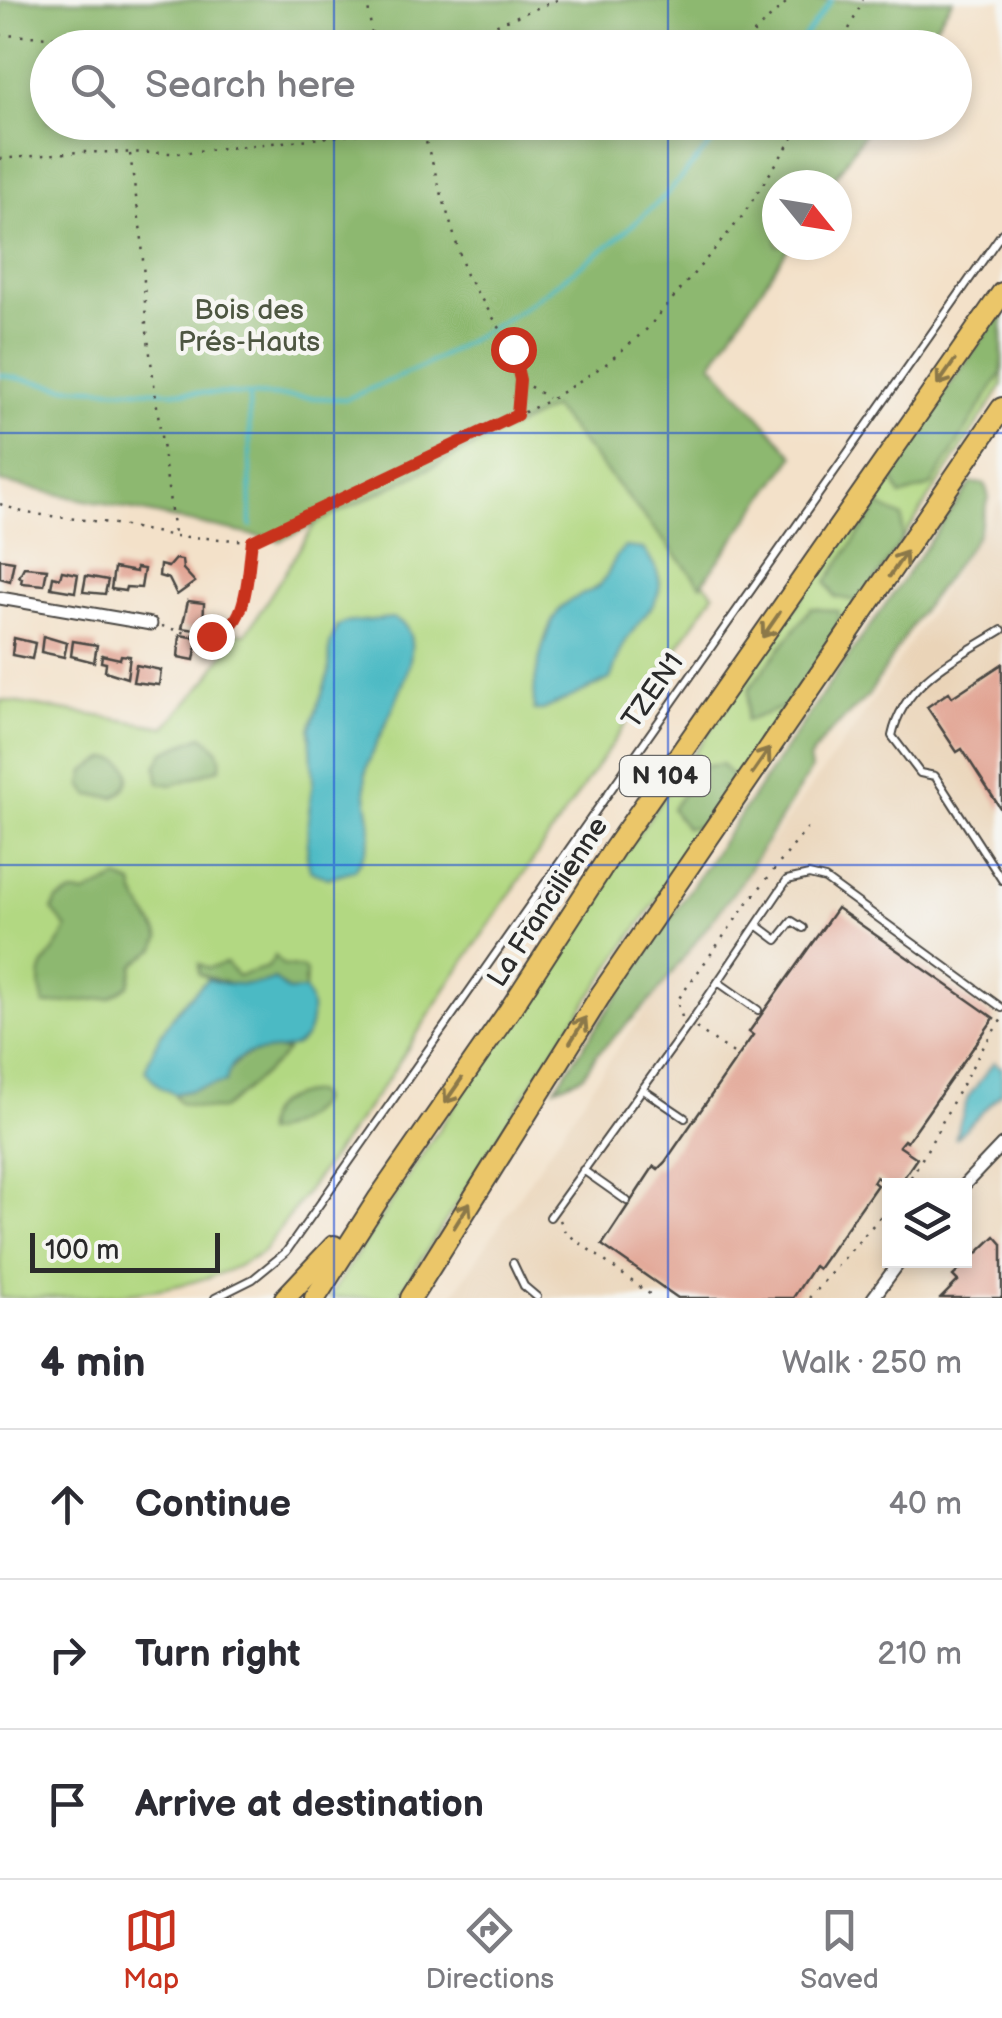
<!DOCTYPE html>
<meta charset="utf-8">
<style>
body{margin:0;font-family:"Balsamiq Sans",sans-serif;background:#f2f2f3;color:#2b2b33}
.controls{position:absolute;right:30px;bottom:30px;display:grid;overflow:hidden;border-radius:0px;box-shadow:0 5px 15px #0003}
.controls button{width:90px;height:90px;display:grid;place-items:center;padding:0;border:0;border-bottom:2px solid #e1e1e2;background:#fff;color:#2b2b33;font:50px sans-serif}
.compass{position:absolute;left:762px;top:170px;width:90px;height:90px;border-radius:50%;background:#fff;box-shadow:0 5px 15px #0003;rotate:120deg}
.scale{position:absolute;left:30px;bottom:25px;width:190px;box-sizing:border-box;padding-left:10px;border:5px solid #2b2b2b;border-top:0;font-size:28px;line-height:35px;white-space:nowrap;color:#2b2b2b;-webkit-text-stroke:8px #f6f6f2;paint-order:stroke}
.stop{position:absolute;width:30px;height:30px;margin:-22px;border:8px solid #c8321e;border-radius:50%;background:#fff}
.stop.end{background:#c8321e;border-color:#fff;box-shadow:0 2px 10px #0008}
.list{margin:0;padding:0;list-style:none}
h2{display:flex;justify-content:space-between;align-items:center;height:130px;margin:0;padding:0 40px;font-size:42px}
h2 small{font-size:32px;font-weight:400;color:#7c7c81}
.list li{display:grid;grid-template-columns:65px 1fr auto;gap:30px;align-items:center;box-sizing:border-box;height:150px;padding:0 40px;border-top:2px solid #e1e1e2}
.list b{display:block;font-size:38px;white-space:nowrap}
.list em{font-size:32px;font-style:normal;color:#7c7c81}
.icon{flex:none;width:55px;height:55px;fill:none;stroke:currentColor;stroke-width:2;stroke-linecap:round;stroke-linejoin:round}
.map{position:relative;flex:none;width:1002px;height:1298px;overflow:hidden}
.search{position:absolute;background:#fff;box-shadow:0 5px 15px #0003;left:30px;right:30px;top:30px;height:110px;display:flex;align-items:center;gap:25px;box-sizing:border-box;padding:0 35px;border-radius:55px;color:#7c7c81;font-size:38px}
.sheet{height:580px;background:#fff}
nav{display:flex;justify-content:space-around;align-items:center;box-sizing:border-box;height:140px;border-top:2px solid #e1e1e2;background:#fff;font-size:28px;color:#7c7c81}
nav a{display:grid;justify-items:center;gap:5px}
nav .on{color:#c8321e}
.map>svg:first-child{display:block}
.built{fill:#ead4b8;fill-rule:evenodd}
.green{fill:#b2d882;stroke:#6e8256;stroke-width:2.5}
.forest{fill:#8db870;stroke:#5c724e;stroke-width:2.5}
.water{fill:#4cbac4;stroke:#3c7278;stroke-width:2.5}
.lines{fill:none;stroke-linecap:round;stroke-linejoin:round}
.stream{stroke:#4cbac4;stroke-width:4}
.building{fill:#e1a291}
.service-casing{stroke:#494643;stroke-width:10}
.minor-casing{stroke:#494643;stroke-width:15}
.trunk-casing{stroke:#494643;stroke-width:24}
.path{stroke:#494643;stroke-width:2.5;stroke-dasharray:2.5 8;stroke-linecap:butt}
.service{stroke:#fff;stroke-width:6}
.minor{stroke:#fff;stroke-width:11}
.trunk{stroke:#ebc669;stroke-width:20}
.oneway{stroke:#8b784a}
.route{stroke:#c8321e;stroke-width:12}
.grid{fill:none;stroke:#1d4ed8;stroke-width:2.5;stroke-opacity:0.55}
.labels{text-anchor:middle;dominant-baseline:central;stroke-width:9;stroke-linejoin:round;paint-order:stroke}
.shield{fill:#f6f6f2;stroke:#686867;stroke-width:2.5}
.shield-label{font-size:25px;font-weight:bold;fill:#2b2b2b}
.park-label{font-size:28px;fill:#4d5641;stroke:#f6f6f2}
.street-label{font-size:28px;fill:#2b2b2b;stroke:#f6f6f2}
</style>
<div class="map">
<svg width="1002" height="1298" viewBox="0 0 1002 1298">
<rect width="100%" height="100%" fill="#f6f6f2"/>
<filter id="ink" filterUnits="userSpaceOnUse"><feTurbulence type="fractalNoise" baseFrequency=".01" numOctaves="2"/><feDisplacementMap in="SourceGraphic" scale="20" xChannelSelector="R" yChannelSelector="G"/><feConvolveMatrix kernelMatrix="1 2 1 2 8 2 1 2 1" color-interpolation-filters="sRGB"/></filter>
<filter id="wash" filterUnits="userSpaceOnUse"><feTurbulence type="fractalNoise" baseFrequency=".0048" numOctaves="4" result="noise"/><feDisplacementMap in="SourceGraphic" scale="40" xChannelSelector="R" yChannelSelector="G"/><feGaussianBlur stdDeviation="2.25" result="paint"/><feColorMatrix in="noise" values="0 0 0 0 0 0 0 0 0 0 0 0 0 0 0 0 0 1.4 0 .05"/><feComposite in="paint" operator="in"/></filter>
<g filter="url(#wash)">
<rect width="100%" height="100%" fill="#f3e1c9"/>
<path class="built" d="M1002,499V1298H451L615,1052L859,722ZM890,1186H964V1260H890Z"/>
<g class="green">
<polygon points="1002,310 1002,386 884,568 549,1057 397,1298 328,1298 545,967"/>
<path d="M548,401L714,594L451,981L388,1079L263,1252C193,1298 87,1298 0,1298V700L165,727L208,679L237,633L246,634L317,521Z"/>
</g>
<g class="forest">
<polygon points="17,0 953,0 921,47 48,48 48,122 871,123 830,185 777,185 777,245 790,245 712,363 794,456 701,585 553,408 280,541 0,482 0,1"/>
<polygon points="1002,310 1002,372 931,486 900,496 891,474 900,456"/>
<polygon points="971,483 985,484 989,498 977,536 917,617 868,696 826,736 809,759 811,770 741,882 653,998 597,1054 583,1076 555,1088 839,670"/>
<polygon points="879,505 902,517 903,538 867,593 856,601 835,597 826,582"/>
<polygon points="811,608 839,611 839,633 787,706 746,721 749,689"/>
<path d="M202,736C215,745 222,750 220,768L173,785L159,783L156,767L164,752Z"/>
<path d="M107,758C133,758 137,784 115,797L89,795L82,785L85,771Z"/>
<polygon points="721,764 736,780 704,826 686,828 672,809 702,767"/>
<path d="M118,878L133,884C135,905 153,918 160,938L156,948L134,965L129,985L110,998L44,1005C31,958 53,964 67,928L52,910L57,900L72,893L85,894Z"/>
<path d="M275,956L283,965L302,968L306,971L305,990L288,991L275,979C253,992 219,982 199,974V964L208,968L226,963L238,976L268,967Z"/>
<path d="M268,1049L287,1051C283,1058 226,1108 221,1109C208,1111 192,1106 180,1103L174,1094L225,1082C230,1061 247,1053 268,1049Z"/>
<path d="M314,1092L319,1096V1102C308,1117 283,1131 265,1133C264,1103 288,1095 314,1092Z"/>
</g>
<g class="water">
<path d="M625,547L643,549C676,590 654,602 629,636C620,648 616,665 610,679L543,710H534C532,683 544,623 564,605C575,595 595,593 604,580C612,568 613,557 625,547Z"/>
<path d="M392,618C446,635 370,741 366,772C361,817 386,823 355,870L327,878L310,870L307,856L308,820L313,780L310,729L329,673L330,644L337,627L344,623Z"/>
<path d="M208,979C221,985 262,987 274,979L288,991L305,990C311,1000 312,1008 311,1020C305,1075 236,1026 226,1082L174,1094L160,1087L145,1071C157,1032 178,1006 208,979Z"/>
<polygon points="994,1062 1002,1068 1002,1092 955,1139 968,1097"/>
</g>
<g class="lines">
<g class="stream">
<polyline points="796,48 832,0"/>
<polyline points="0,375 64,387 346,399 422,367 512,316 612,243 665,196 730,122"/>
<polyline points="249,396 251,526"/>
</g>
</g>
<g id="blocks">
<g class="building">
<polygon points="0,559 14,561 10,581 0,578"/>
<polygon points="175,559 182,560 183,569 195,582 177,595 169,579 159,576 160,565 168,567"/>
<polygon points="24,567 47,569 44,585 21,583 22,578 19,577"/>
<polygon points="114,568 136,572 136,568 144,569 141,588 126,587 125,591 111,589"/>
<polygon points="62,571 78,574 75,592 51,588 53,576 60,578"/>
<polygon points="86,576 108,580 105,594 83,592"/>
<polygon points="188,601 204,603 203,631 182,628"/>
<polygon points="180,635 198,638 194,660 178,657"/>
<polygon points="43,636 67,643 64,657 41,652"/>
<polygon points="14,638 35,643 32,659 12,655"/>
<polygon points="73,641 97,645 94,662 71,656"/>
<polygon points="102,655 120,659 121,655 130,656 127,678 105,671 106,663 101,662"/>
<polygon points="1002,664 1002,811 962,749 957,752 927,707 949,692 952,697"/>
<polygon points="136,665 161,670 159,685 133,682"/>
<polygon points="837,908 994,1018 907,1142 904,1140 899,1146 917,1158 898,1186 889,1186 876,1177 873,1182 877,1185 818,1269 814,1266 793,1298 678,1298 602,1245 654,1166 658,1169 665,1162 753,1035 749,1032"/>
<polygon points="995,1236 1002,1244 1002,1298 941,1298 958,1281 953,1276"/>
</g>
</g>
</g>
<g filter="url(#ink)">
<use href="#blocks" fill-opacity="0" stroke="#494643" stroke-width="2.5"/>
<g class="lines">
<defs>
<g id="service">
<path d="M1002,630C957,658 904,680 892,736L920,773L935,776L1002,880"/>
<polyline points="757,925 777,940 792,921 803,928"/>
<polyline points="718,982 758,1010"/>
<polyline points="642,1089 685,1118"/>
<polyline points="583,1170 627,1201"/>
<polyline points="550,1217 690,1023 787,880 809,875 825,879 1002,1008"/>
<polyline points="513,1263 524,1286 537,1297"/>
<polyline points="215,1298 253,1279 286,1252 1002,233"/>
</g>
<g id="minor">
<polyline points="0,598 151,624"/>
<polyline points="963,1186 1002,1145"/>
<polyline points="873,1298 901,1260"/>
</g>
<g id="trunk">
<polyline points="285,1298 334,1246"/>
<polyline points="315,1298 379,1198 509,1011 614,849 1002,293"/>
<polyline points="411,1298 600,996 1002,408"/>
</g>
</defs>
<use href="#service" class="service-casing"/>
<use href="#minor" class="minor-casing"/>
<use href="#trunk" class="trunk-casing"/>
<g class="path">
<polyline points="367,0 374,48"/>
<polyline points="0,35 130,40 187,48"/>
<polyline points="438,48 557,0"/>
<polyline points="738,48 789,0"/>
<polyline points="840,48 863,0"/>
<polyline points="420,122 466,275 513,349 520,380 517,414"/>
<polyline points="130,154 142,240 146,324 174,533"/>
<polyline points="0,159 78,152 178,153 473,122"/>
<polyline points="521,381 548,398"/>
<polyline points="0,504 25,513 110,523 174,536 252,541 281,529 550,400 606,364 647,329 741,218 803,122"/>
<path d="M162,626C178,630 201,640 218,635C247,628 248,566 252,541"/>
<polyline points="682,1017 677,1001 746,905 810,825"/>
<polyline points="696,1028 735,1054"/>
<path d="M905,1186C941,1132 964,1072 1002,1019"/>
<polyline points="560,1220 565,1232 655,1298"/>
<polyline points="809,1298 890,1206"/>
</g>
<use href="#service" class="service"/>
<use href="#minor" class="minor"/>
<use href="#trunk" class="trunk"/>
</g>
<defs><path id="oneway-shaft" d="M-6 0H5M1.5-3L5.5 0L1.5 3" fill="none" stroke-width="1.6" stroke-linecap="round" stroke-linejoin="round" transform="scale(2.5)"/></defs>
<g class="oneway">
<use href="#oneway-shaft" transform="translate(946 373) rotate(125)"/>
<use href="#oneway-shaft" transform="translate(898 564) rotate(-56)"/>
<use href="#oneway-shaft" transform="translate(771 625) rotate(125)"/>
<use href="#oneway-shaft" transform="translate(761 761) rotate(-55)"/>
<use href="#oneway-shaft" transform="translate(578 1030) rotate(-58)"/>
<use href="#oneway-shaft" transform="translate(453 1091) rotate(125)"/>
<use href="#oneway-shaft" transform="translate(462 1215) rotate(-58)"/>
</g>
</g>
<g class="lines" filter="url(#ink)">
<path class="route" d="M211,636C250,630 247,572 252,541L517,415L520,380L513,349"/>
</g>
<path class="grid" d="M334,0V48M668,0V48M334,122V1298M668,122V1298M0,433H1002M0,865H1002"/>
<g class="labels">
<rect class="shield" x="620" y="756" width="90" height="40" rx="8"/>
<g class="shield-label">
<text x="665" y="776">N 104</text>
</g>
<g class="park-label">
<text x="249" y="310">Bois des<tspan x="249" dy="32">Prés-Hauts</tspan></text>
</g>
<g class="street-label">
<text transform="translate(653 691) rotate(-55)">TZEN1</text>
<text transform="translate(548 902) rotate(-57)">La Francilienne</text>
</g>
</g>
</svg>
<div class="controls">
<button><svg class="icon" aria-label="layers" viewBox="0 0 24 24"><path d="M12 4l9 5-9 5-9-5zM3 14l9 5 9-5"/></svg></button>
</div>
<svg class="compass" viewBox="-18 -18 36 36"><path d="M0-13l5 13h-10z" fill="#e53935"/><path d="M0 13l5-13h-10z" fill="#7c7c81"/></svg>
<div class="scale">100 m</div>
<div class="stop" style="left:513px;top:349px"></div>
<div class="stop end" style="left:211px;top:636px"></div>
<div class="search"><svg class="icon" aria-label="search" viewBox="0 0 24 24"><circle cx="10" cy="10" r="6"/><path d="M15 15l6 6"/></svg>Search here</div>
</div>
<section class="sheet">
<h2>4 min<small>Walk · 250 m</small></h2>
<ul class="list">
<li><svg class="icon" aria-label="ahead" viewBox="0 0 24 24"><path d="M12 20V5M6 11l6-6 6 6"/></svg><div><b>Continue</b></div><em>40 m</em></li>
<li><svg class="icon" aria-label="right" viewBox="0 0 24 24"><path d="M7 20v-9h11M14 6l5 5-5 5"/></svg><div><b>Turn right</b></div><em>210 m</em></li>
<li><svg class="icon" aria-label="arrive" viewBox="0 0 24 24"><path d="M6 21V4h12l-3 4 3 4H6"/></svg><div><b>Arrive at destination</b></div></li>
</ul>
</section>
<nav>
<a class="on"><svg class="icon" aria-label="map" viewBox="0 0 24 24"><path d="M3 6l6-2 6 2 6-2v14l-6 2-6-2-6 2zM9 4v14M15 6v14"/></svg>Map</a>
<a><svg class="icon" aria-label="directions" viewBox="0 0 24 24"><path d="M12 3l9 9-9 9-9-9zM9 14v-3h6M13 9l2 2-2 2"/></svg>Directions</a>
<a><svg class="icon" aria-label="saved" viewBox="0 0 24 24"><path d="M7 4h10v16l-5-4-5 4z"/></svg>Saved</a>
</nav>
